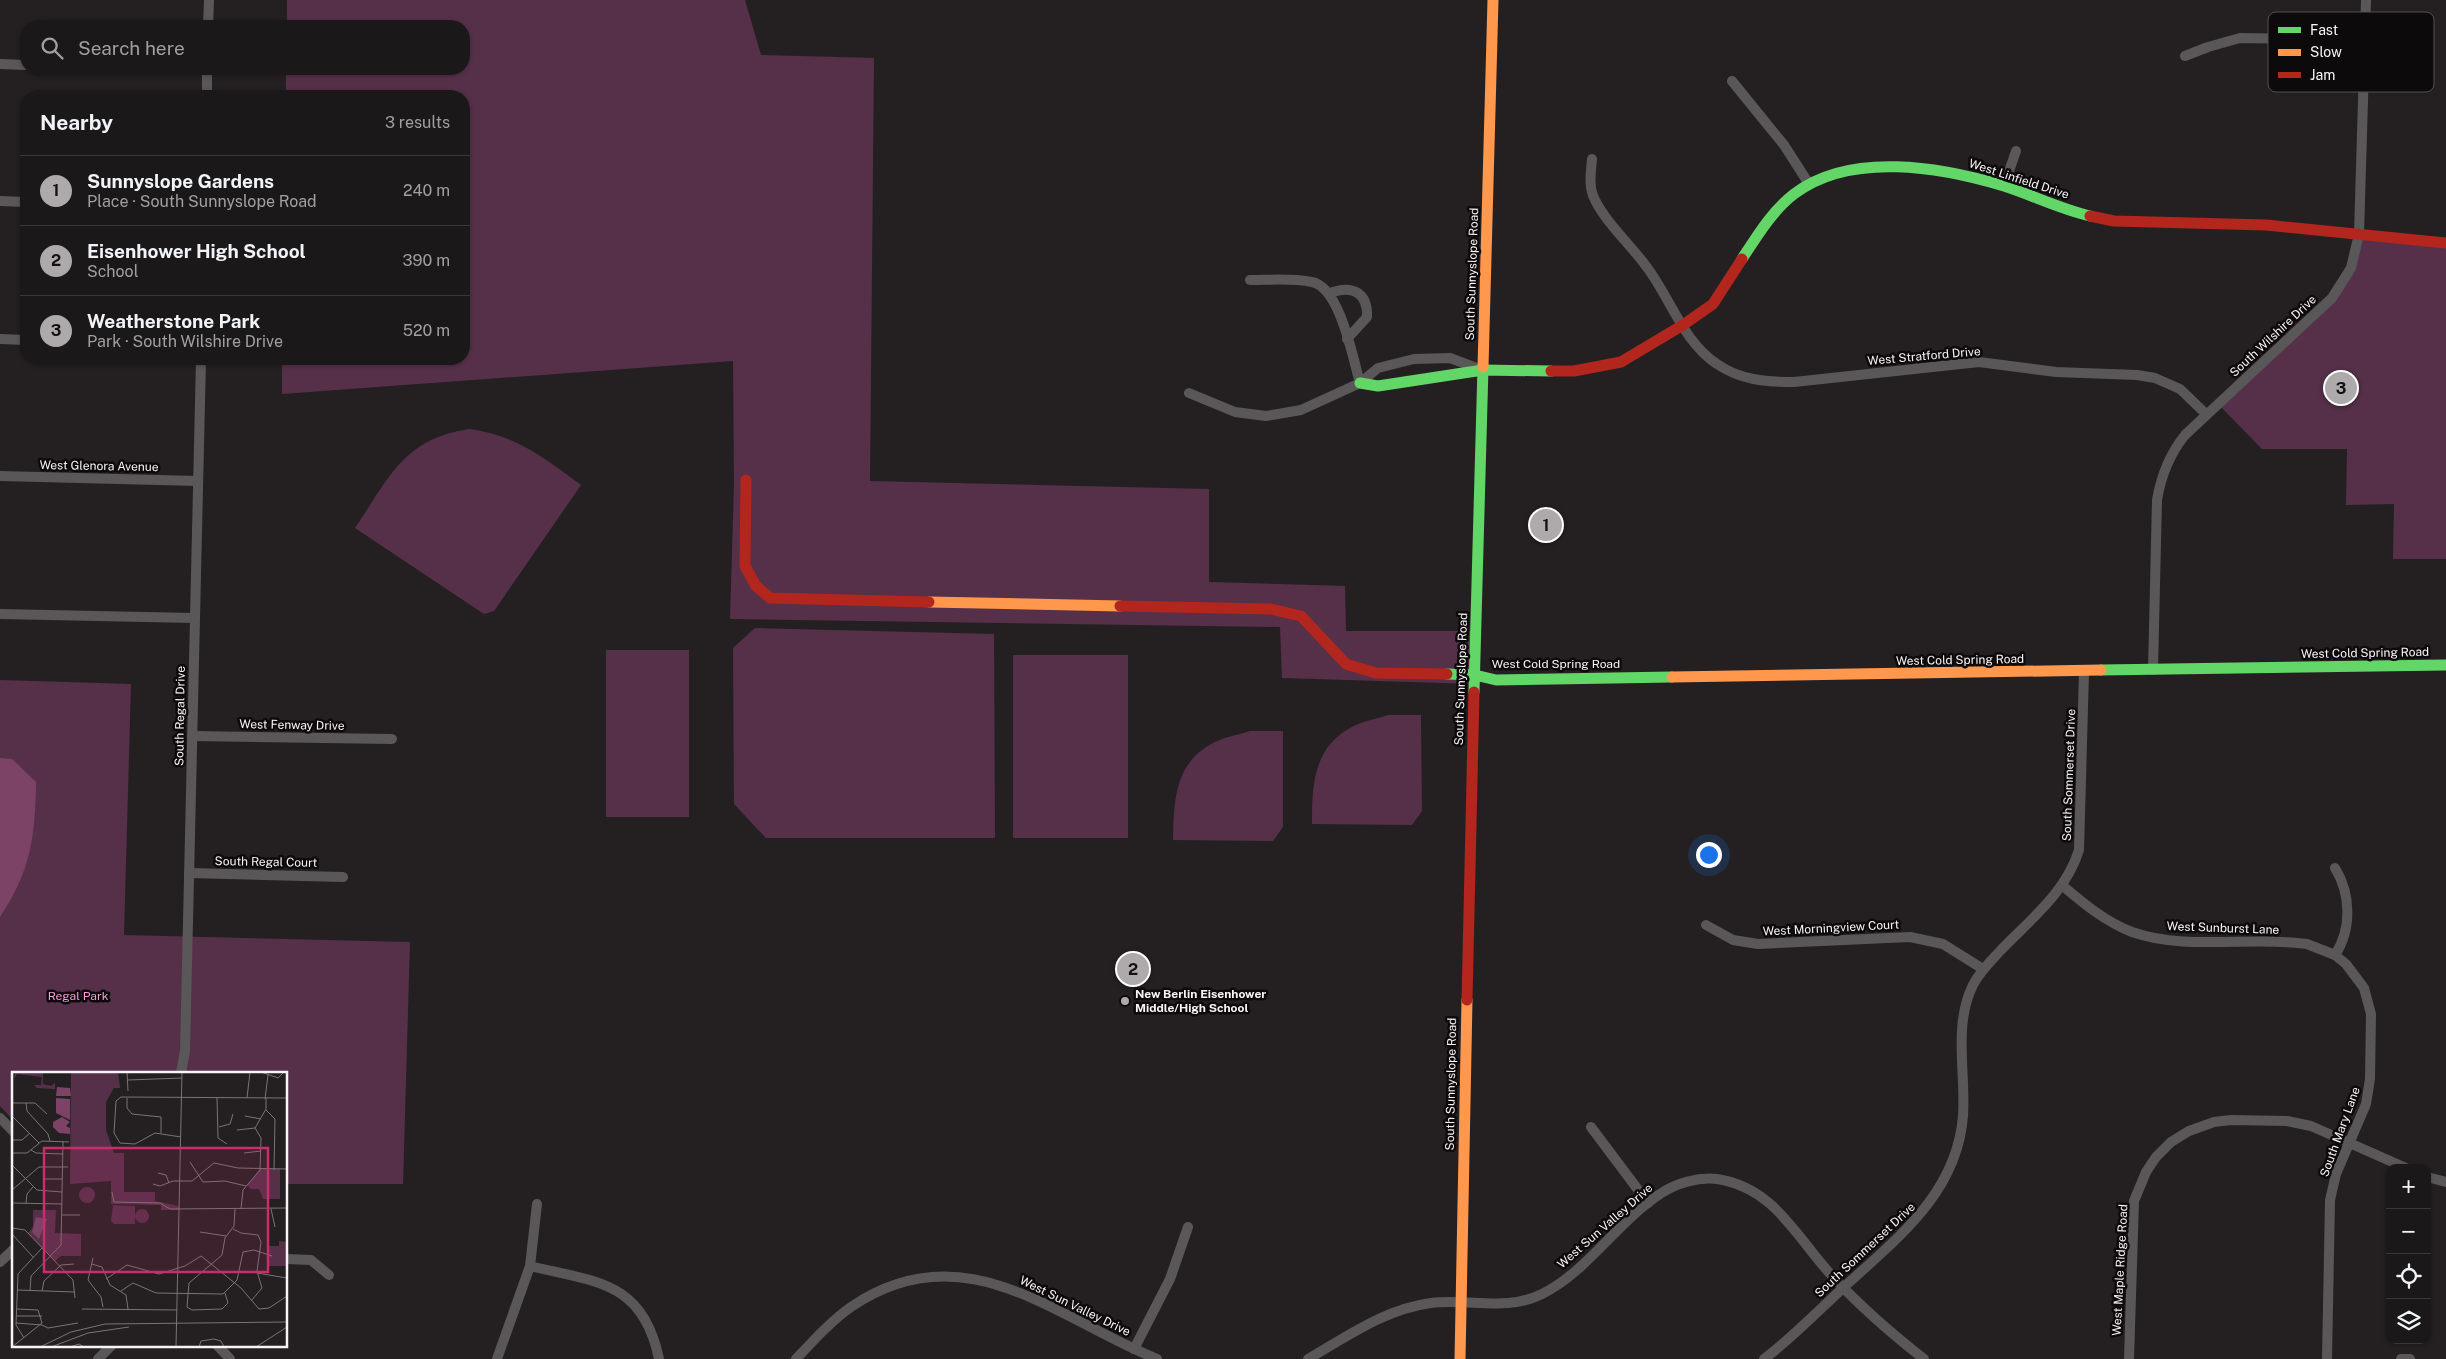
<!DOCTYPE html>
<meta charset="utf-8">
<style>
body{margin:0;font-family:"Public Sans",sans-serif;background:#242123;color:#f1f3f6}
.controls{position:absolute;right:15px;bottom:15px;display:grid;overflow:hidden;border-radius:10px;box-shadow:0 1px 4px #0004}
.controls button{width:45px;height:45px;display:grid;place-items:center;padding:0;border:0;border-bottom:1px solid #393739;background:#1b181a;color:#f1f3f6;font:25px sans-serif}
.you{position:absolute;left:1708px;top:854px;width:18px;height:18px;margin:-12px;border:4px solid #fff;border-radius:50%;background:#1a73e8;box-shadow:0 0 0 8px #1a73e833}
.badge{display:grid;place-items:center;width:32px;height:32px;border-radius:50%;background:#aeaaac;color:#111;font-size:16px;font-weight:700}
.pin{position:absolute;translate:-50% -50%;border:2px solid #fff;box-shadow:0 1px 5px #0006}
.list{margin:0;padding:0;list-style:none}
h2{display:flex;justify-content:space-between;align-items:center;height:65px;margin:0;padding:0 20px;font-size:21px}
h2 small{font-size:16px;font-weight:400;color:#a0a0a2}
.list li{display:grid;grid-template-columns:32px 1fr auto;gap:15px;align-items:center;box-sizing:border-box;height:70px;padding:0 20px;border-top:1px solid #393739}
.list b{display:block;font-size:19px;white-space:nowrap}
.list p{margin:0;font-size:16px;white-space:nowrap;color:#a0a0a2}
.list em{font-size:16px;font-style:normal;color:#a0a0a2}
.icon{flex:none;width:28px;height:28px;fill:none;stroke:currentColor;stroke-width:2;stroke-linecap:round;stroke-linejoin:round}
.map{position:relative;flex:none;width:2446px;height:1359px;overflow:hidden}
.search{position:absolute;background:#1b181a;box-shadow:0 1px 4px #0004;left:20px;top:20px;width:450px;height:55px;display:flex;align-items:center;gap:12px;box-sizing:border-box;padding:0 18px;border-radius:20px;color:#a0a0a2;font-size:19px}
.panel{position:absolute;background:#1b181a;box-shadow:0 1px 4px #0004;left:20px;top:90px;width:450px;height:275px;border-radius:20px}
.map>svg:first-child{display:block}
.green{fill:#563049}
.water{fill:#7c4367}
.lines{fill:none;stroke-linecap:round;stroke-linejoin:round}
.street{stroke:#595758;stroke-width:10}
.fast{stroke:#63d668;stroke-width:11}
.slow{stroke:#ff974d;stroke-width:11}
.jam{stroke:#b3261e;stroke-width:11}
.poi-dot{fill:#aeaaac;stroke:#0d0a0b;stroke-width:2}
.labels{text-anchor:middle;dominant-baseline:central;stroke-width:5;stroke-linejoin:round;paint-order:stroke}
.street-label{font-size:12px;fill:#f8f4f6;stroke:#0d0a0b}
.poi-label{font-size:12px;font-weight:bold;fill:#f8f4f6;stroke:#0d0a0b;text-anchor:start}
.park-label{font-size:12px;fill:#fa9dd8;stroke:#0d0a0b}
.inset-road{fill:none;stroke:#797577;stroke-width:1}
.view{fill:#c72e6a;fill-opacity:0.15;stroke:#c72e6a;stroke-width:2.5}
.inset-edge{fill:none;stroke:#f8f4f6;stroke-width:2.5}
.key{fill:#0d0a0b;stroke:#545052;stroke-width:1}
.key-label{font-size:14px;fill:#f8f4f6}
</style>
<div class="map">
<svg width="2446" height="1359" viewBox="0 0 2446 1359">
<rect width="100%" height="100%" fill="#242022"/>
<g class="green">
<polygon points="287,0 745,0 761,55 874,58 870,481 1209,489 1209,582 1345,586 1346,631 1476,631 1475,684 1282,678 1280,627 730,619 734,484 733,361 282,394 282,359 464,359 464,96 286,96 286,69 464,69 464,26 287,26"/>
<polygon points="2359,234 2446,243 2446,559 2393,559 2394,504 2346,505 2347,449 2262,449 2218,404 2343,283"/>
<path d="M469,429C516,435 544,458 581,485L494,611L484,614L355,528C389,478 403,439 469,429Z"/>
<polygon points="755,628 994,634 995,838 766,838 734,804 733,648"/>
<rect x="606" y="650" width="83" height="167"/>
<rect x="1013" y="655" width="115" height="183"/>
<polygon points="0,680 131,684 124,935 410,942 403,1184 286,1184 286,1073 14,1073 14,1121 0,1106"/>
<path d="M1388,715H1421L1422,811L1412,825L1312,824C1312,786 1313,747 1352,727C1362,721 1377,719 1388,715Z"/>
<path d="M1250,731H1283V827L1273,841L1173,840C1174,802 1174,763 1213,743C1224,737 1238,735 1250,731Z"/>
</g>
<path class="water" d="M0,758L12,759L36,782C35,837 31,870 0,917Z"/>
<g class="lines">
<g class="street">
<polyline points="208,26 209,0"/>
<polyline points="2185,56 2208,47 2240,38 2365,40"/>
<polyline points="0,64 26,65"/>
<polyline points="196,69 207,69"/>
<polyline points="1732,81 1784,145 1809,184"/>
<polyline points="207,96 207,69"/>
<path d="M1592,159C1591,173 1588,187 1595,200C1607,224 1630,244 1646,266C1670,297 1683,342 1717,364C1740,380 1766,382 1794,382L1979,362L2056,372L2137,375L2155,378L2180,389L2206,414"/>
<polyline points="2004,186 2016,151"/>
<polyline points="0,201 26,202"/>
<path d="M1250,280C1270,280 1292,278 1312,282C1340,287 1353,359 1360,383"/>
<path d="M1330,293C1352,285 1368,292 1367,317L1347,339"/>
<polyline points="0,339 26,340"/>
<polyline points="1189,393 1235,412 1266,416 1301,410 1360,383 1378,368 1414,359 1450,358 1482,370"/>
<polyline points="0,476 198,481"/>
<polyline points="0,614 194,618"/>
<path d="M2153,670L2157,500C2161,476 2169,455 2185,435L2332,298L2351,268L2359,234L2366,0"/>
<polyline points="192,736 392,739"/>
<polyline points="189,873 343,877"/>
<path d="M2063,886C2084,904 2106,922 2132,932C2186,951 2251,936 2307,944L2335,955L2346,964L2364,988L2371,1014L2370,1079L2366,1104L2336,1174L2330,1200L2327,1359"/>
<polyline points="1706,925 1733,940 1758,944 1910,937 1943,944 1983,969"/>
<path d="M2335,955C2352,929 2351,894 2335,868"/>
<polyline points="181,1073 185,1051 201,359"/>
<polyline points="0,1118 14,1132"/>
<polyline points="1591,1127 1648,1203"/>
<polyline points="2427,1177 2446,1182"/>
<polyline points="286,1259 311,1260 329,1275"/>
<polyline points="0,1262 14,1249"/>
<path d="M530,1266C596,1282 643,1281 659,1359"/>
<polyline points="217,1345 230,1359"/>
<polyline points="1134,1349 1170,1279 1188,1227"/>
<polyline points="98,1359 112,1345"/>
<polyline points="497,1359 530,1266 537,1204"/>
<path d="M796,1359C813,1341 831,1321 851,1307C964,1230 1056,1318 1157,1359"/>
<path d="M1308,1359C1348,1336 1385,1309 1431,1303C1469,1298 1506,1312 1542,1294C1587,1272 1618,1221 1660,1194C1676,1183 1698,1177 1717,1179C1776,1188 1797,1239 1834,1278C1862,1308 1892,1334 1924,1359"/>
<path d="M1764,1359C1792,1338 1817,1312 1843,1288C1896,1239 1957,1194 1963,1116C1966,1073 1953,1025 1973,985C1980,971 1991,961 2001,950C2031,919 2066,892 2079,850L2084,672"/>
<polyline points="2129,1359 2134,1201 2146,1172 2156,1157 2171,1142 2189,1131 2214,1122 2231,1120 2287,1121 2311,1126 2406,1168"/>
<polyline points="2401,1359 2410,1359"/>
</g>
<g class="fast">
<path d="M1742,259C1757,236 1772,211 1794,194C1850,151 1941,167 2004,186C2032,195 2060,209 2090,216"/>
<polyline points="1360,383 1378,386 1483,370 1551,371"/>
<polyline points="2101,670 2446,665"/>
<polyline points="1447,674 1475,675 1496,680 1672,677"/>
<polyline points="1474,692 1483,367"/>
</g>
<g class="slow">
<polyline points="1483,367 1493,0"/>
<polyline points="929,602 1120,606"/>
<polyline points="1672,677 2101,670"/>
<polyline points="1460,1359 1467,1000"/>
</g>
<g class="jam">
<polyline points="2090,216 2114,221 2266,225 2446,243"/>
<polyline points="1551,371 1574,371 1621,362 1683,325 1713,304 1742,259"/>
<polyline points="746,480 745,566 756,586 770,598 929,602"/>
<polyline points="1120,606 1271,609 1301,616 1346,664 1376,673 1447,674"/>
<polyline points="1467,1000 1474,692"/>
</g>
</g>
<circle class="poi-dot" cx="1125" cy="1001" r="5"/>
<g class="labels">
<g class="street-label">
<text transform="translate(2019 179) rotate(18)">West Linfield Drive</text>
<text transform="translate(1472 274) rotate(-88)">South Sunnyslope Road</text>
<text transform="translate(2273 336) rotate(-43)">South Wilshire Drive</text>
<text transform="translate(1924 356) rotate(-5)">West Stratford Drive</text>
<text transform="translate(99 466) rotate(1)">West Glenora Avenue</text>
<text transform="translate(2365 653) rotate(-1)">West Cold Spring Road</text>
<text transform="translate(1960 660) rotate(-1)">West Cold Spring Road</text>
<text x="1556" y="664">West Cold Spring Road</text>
<text transform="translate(1461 679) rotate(-88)">South Sunnyslope Road</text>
<text transform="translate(180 716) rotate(-89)">South Regal Drive</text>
<text transform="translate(292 725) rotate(1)">West Fenway Drive</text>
<text transform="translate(2069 775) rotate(-88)">South Sommerset Drive</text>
<text transform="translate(266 862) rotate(1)">South Regal Court</text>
<text transform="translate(1831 928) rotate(-3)">West Morningview Court</text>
<text transform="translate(2223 928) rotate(2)">West Sunburst Lane</text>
<text transform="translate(1451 1084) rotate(-89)">South Sunnyslope Road</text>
<text transform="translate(2340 1132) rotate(-70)">South Mary Lane</text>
<text transform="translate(1605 1226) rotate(-41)">West Sun Valley Drive</text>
<text transform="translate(1865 1250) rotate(-43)">South Sommerset Drive</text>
<text transform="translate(2120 1270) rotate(-87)">West Maple Ridge Road</text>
<text transform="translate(1075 1306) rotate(26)">West Sun Valley Drive</text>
</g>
<g class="poi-label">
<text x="1135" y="994">New Berlin Eisenhower<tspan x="1135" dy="14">Middle/High School</tspan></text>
</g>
<g class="park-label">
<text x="78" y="996">Regal Park</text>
</g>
</g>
<g transform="translate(12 1072)">
<rect width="275" height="275" fill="#242022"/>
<path d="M3,0H31V12L39,14L43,11V17L25,16L22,13H29L30,5L5,2L2,7ZM59,0H106L108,16H102L94,30V58L102,81H112V120H143V129L167,134V138H149V133L99,132V109L58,112ZM248,97H268V127H251L247,117H239L235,113ZM67 123a8 8 0 1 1 16 0a8 8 0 1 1-16 0ZM101,133L123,134V152H102L99,149ZM123 144a7 7 0 1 1 14 0a7 7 0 1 1-14 0ZM21,138H44L43,161L69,162V184H49L43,189L16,161L21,155ZM267,169L275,170V194H257V174H267Z" fill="#563049"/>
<path d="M45,15L58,16L59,24H44ZM44,26L58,27V48L44,41ZM50,45L58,50L54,54L58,56V62L47,61L41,55V50ZM24,145L35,147L27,167L20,160Z" fill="#7c4367"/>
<path class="inset-road" d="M115,0L116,19M249,0L266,6L272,0M116,8L170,6M115,26V36L120,42L149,45V61M205,26L206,66L215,72M235,26L238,0M253,27L256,3M0,31H23L35,42M14,31L15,39L36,62L38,69M254,38L263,47L262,98M0,44L27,71M233,44L249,47M207,55L218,52L221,42M225,58L243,56L254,37V26M169,65L143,61L123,72L108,71L102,61L104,29L109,25L275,26M0,68H10L18,61M19,78L24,81L51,82M0,81H15L30,69L57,70M232,81L249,79M178,90L191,110L213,109L234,114M0,93L25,118L50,120M146,101L154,103L157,111M31,107H50M141,112L148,114L161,109H180L202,91L226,96L275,97M0,118L27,95H56M100,120L102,130L148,131L158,137L275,136M0,131L50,132M14,131L15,122L21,115M229,137L231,118L248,98L249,66L243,56M259,137L263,155M50,143H68M0,156L13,158L61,208L63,226M221,157L229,161L246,163M188,160L214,164M0,162L21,185M81,186L76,208L89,225L91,235M80,192L90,195L98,213L114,223L116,237M245,201L275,206M94,207L115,193L147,202L173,194L189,184L229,216L247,237L257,236L275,224M5,218L63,220M18,219L19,204L49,173L51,69M30,219L32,209L49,193L62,192M109,219L121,211L144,221L211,222L225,208L231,180L242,178L260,184M213,221L216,231L210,237L180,238L175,235L177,211L210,183L213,166L222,154L223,137M239,229L250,216L245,199L249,170L246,163M70,237L165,238M5,244H30M4,251L30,253M30,253L36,256L66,251M12,266L4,253L6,202L30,176M0,275L30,251L26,238L5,237M28,275L59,260L93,252L275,250M39,275L76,261L117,255M58,275L67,272L72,275M164,275L170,0M187,275L189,269L202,267L209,269L212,275M244,275L275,255"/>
<path class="view" d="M32,76H256V200H32Z"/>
<rect width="275" height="275" class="inset-edge"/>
</g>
<rect x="2268" y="12" width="166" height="80" rx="8" class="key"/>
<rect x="2278" y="27" width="23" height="6" fill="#63d668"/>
<rect x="2278" y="49" width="23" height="7" fill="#ff974d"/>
<rect x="2278" y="72" width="23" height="6" fill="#b3261e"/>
<g class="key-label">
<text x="2310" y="35">Fast</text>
<text x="2310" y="57">Slow</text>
<text x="2310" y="80">Jam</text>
</g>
</svg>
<div class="controls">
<button>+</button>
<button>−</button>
<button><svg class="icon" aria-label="locate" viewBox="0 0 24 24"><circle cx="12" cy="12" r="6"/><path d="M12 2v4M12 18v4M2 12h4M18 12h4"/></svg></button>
<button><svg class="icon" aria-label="layers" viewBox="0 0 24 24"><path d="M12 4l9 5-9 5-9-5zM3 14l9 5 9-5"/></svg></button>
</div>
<div class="you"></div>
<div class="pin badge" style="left:1546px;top:525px">1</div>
<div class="pin badge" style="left:1133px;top:969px">2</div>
<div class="pin badge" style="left:2341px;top:388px">3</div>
<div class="search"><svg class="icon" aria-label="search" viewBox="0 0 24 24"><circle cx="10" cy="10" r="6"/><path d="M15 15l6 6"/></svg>Search here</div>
<section class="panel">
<h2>Nearby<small>3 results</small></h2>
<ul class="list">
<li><span class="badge">1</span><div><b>Sunnyslope Gardens</b><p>Place · South Sunnyslope Road</p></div><em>240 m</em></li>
<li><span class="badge">2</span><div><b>Eisenhower High School</b><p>School</p></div><em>390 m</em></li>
<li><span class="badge">3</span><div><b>Weatherstone Park</b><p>Park · South Wilshire Drive</p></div><em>520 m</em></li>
</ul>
</section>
</div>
